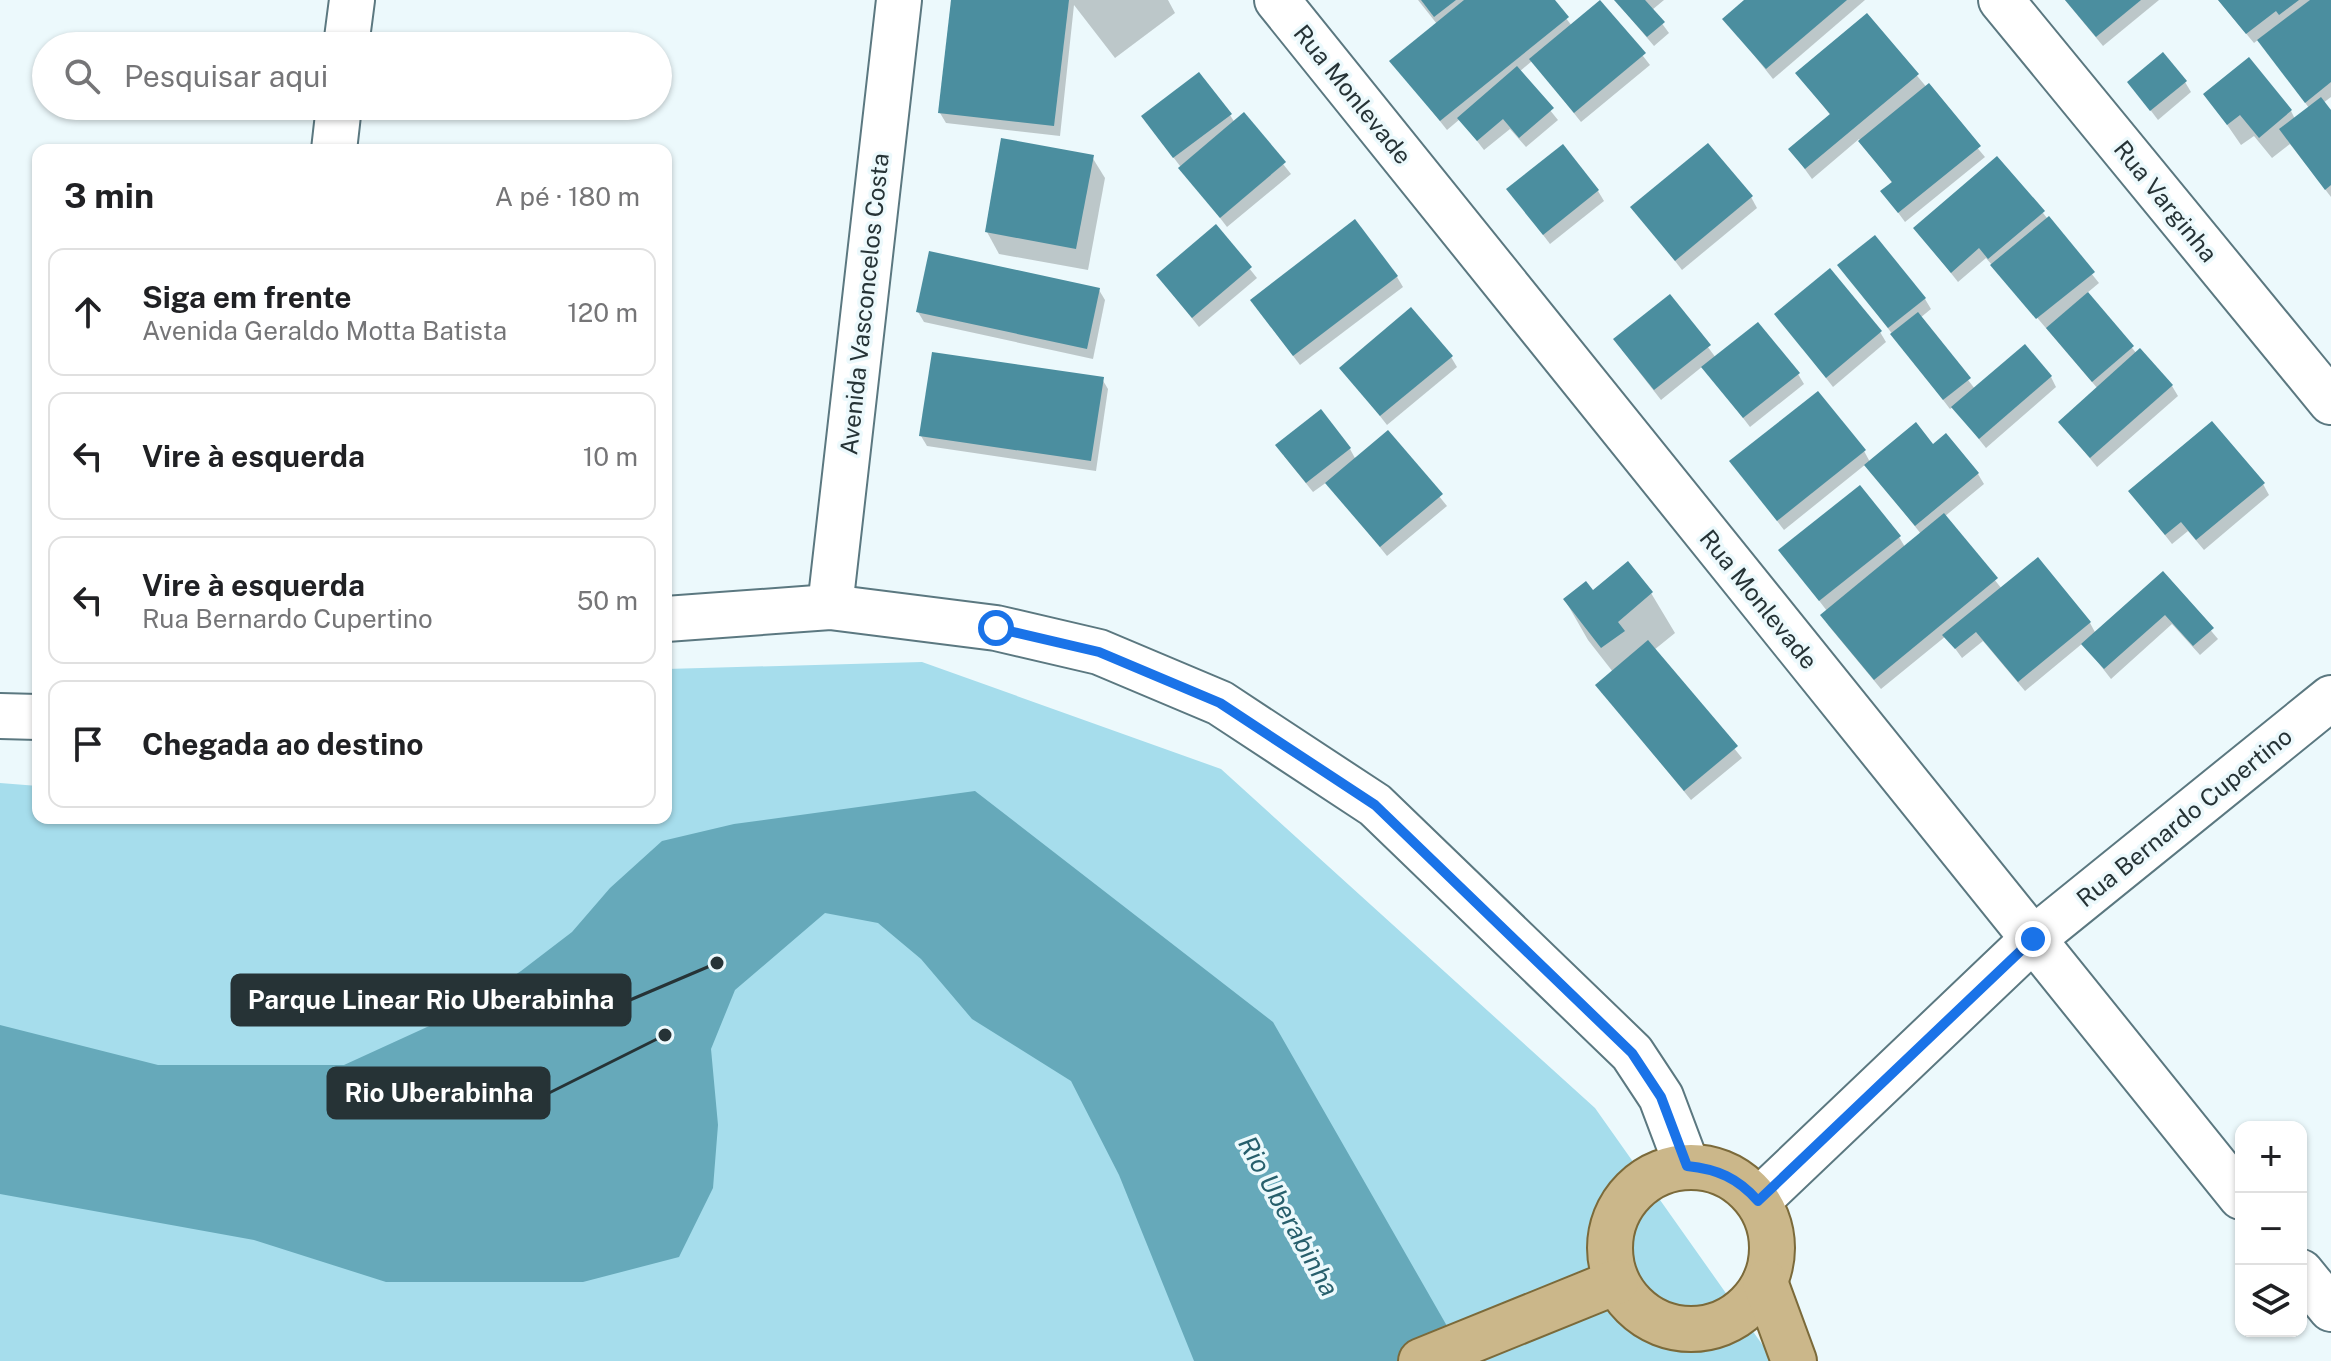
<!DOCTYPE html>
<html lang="pt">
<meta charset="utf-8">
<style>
body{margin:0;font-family:"Public Sans",sans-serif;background:#f6f6f6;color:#202124}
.controls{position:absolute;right:24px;bottom:24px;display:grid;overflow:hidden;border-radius:16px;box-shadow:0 2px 6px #0004}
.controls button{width:72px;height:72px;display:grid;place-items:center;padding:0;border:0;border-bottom:2px solid #e0e0e0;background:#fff;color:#202124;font:40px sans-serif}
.stop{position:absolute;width:24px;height:24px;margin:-18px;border:6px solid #1a73e8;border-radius:50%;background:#fff}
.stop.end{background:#1a73e8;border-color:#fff;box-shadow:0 2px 8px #0008}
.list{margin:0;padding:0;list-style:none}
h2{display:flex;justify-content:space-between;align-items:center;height:104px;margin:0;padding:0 32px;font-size:34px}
h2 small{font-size:26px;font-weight:400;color:#757577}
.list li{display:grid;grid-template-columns:52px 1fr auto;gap:24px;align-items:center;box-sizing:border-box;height:128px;margin:0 16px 16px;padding:0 16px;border:2px solid #e0e0e0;border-radius:16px}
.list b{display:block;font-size:30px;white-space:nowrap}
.list p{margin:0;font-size:26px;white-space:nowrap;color:#757577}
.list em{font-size:26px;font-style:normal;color:#757577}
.icon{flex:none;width:44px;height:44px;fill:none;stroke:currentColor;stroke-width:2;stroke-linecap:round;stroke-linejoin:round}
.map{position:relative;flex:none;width:2331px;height:1361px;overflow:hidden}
.search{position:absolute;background:#fff;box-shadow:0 2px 6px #0004;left:32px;top:32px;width:640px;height:88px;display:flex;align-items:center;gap:20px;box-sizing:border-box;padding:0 28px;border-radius:44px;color:#757577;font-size:30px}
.panel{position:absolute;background:#fff;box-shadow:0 2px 6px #0004;left:32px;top:144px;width:640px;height:680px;border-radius:16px}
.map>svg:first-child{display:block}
.green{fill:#a6ddec}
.water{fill:#66a9ba}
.shadow{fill:#0003}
.building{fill:#4b8e9f}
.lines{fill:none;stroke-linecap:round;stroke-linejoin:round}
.minor-casing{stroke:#5b7880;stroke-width:48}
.major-casing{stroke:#7b6a3a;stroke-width:48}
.minor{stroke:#fff;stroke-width:44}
.major{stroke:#cbb78a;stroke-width:44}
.route{stroke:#1a73e8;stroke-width:10}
.labels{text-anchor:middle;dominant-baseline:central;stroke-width:7;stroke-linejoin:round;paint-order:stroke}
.street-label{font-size:24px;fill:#263336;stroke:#ecf9fc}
.water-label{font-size:26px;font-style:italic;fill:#275f6c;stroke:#ecf9fc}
.leader{fill:none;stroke:#263336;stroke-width:3}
.callout-dot{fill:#263336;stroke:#ecf9fc;stroke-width:3}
.callout{fill:#263336;stroke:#263336;stroke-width:3}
.callout-label{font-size:26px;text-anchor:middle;font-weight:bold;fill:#fff}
</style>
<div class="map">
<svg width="2331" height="1361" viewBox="0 0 2331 1361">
<rect width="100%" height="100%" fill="#ecf9fc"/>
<polygon class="green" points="922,662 1221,769 1595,1108 1764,1347 1769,1361 0,1361 0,783 38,786 38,818 666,818 666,669"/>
<polygon class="water" points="975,791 1273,1022 1467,1361 1194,1361 1119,1175 1071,1081 972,1019 921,959 878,923 825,913 735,990 711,1049 718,1125 713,1188 679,1257 583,1282 386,1282 254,1240 0,1194 0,1025 158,1065 344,1065 462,1011 521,971 572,932 610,888 662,841 734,824"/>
<g class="shadow">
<polygon points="953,0 1168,0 1175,13 1115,58 1074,5 1060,136 946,123 940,113"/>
<polygon points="1418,0 1552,0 1572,26 1601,2 1650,65 1581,122 1532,61 1519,72 1558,120 1526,147 1510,129 1484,150 1460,119 1447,130 1392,61 1437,24"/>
<polygon points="1615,0 1664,0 1652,10 1669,33 1654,46"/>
<polygon points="1747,0 1865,0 1773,79 1725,19"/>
<polygon points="2065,0 2159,0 2103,46"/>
<polygon points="2218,0 2331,0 2331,97 2323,103 2331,113 2331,197 2290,144 2272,158 2254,136 2241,145 2206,94 2291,111 2295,119 2309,108 2259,39 2254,43"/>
<polygon points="1867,16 1985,157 1905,222 1883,192 1893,184 1859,139 1812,179 1791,150 1831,116 1798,73"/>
<polygon points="2129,82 2185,82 2191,92 2158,120"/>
<polygon points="1230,115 1235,123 1244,115 1291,174 1227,227 1150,127"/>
<polygon points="1092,157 1105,178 1088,270 999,254 987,232"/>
<polygon points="1508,189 1598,191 1604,201 1550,244"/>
<polygon points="1751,197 1757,208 1682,270 1633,207"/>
<polygon points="2043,213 2099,283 2087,293 2137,354 2172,386 2178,396 2097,467 2060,422 2098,389 1986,258 1958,282 1915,228"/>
<polygon points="1216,227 1257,278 1199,327 1158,276"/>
<polygon points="1840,266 1925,299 1931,309 1920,318 1975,389 2051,377 2056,387 1986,448 1953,407 1950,409"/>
<polygon points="1397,277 1403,287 1300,365 1259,311"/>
<polygon points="1099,290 1105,300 1093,359 924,322 918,312"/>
<polygon points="1670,296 1716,358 1798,374 1804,384 1750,427 1703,366 1661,400 1622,350"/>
<polygon points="1776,314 1880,332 1886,342 1833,387"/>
<polygon points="1451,357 1457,367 1387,425 1342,368"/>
<polygon points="1102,379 1108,389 1096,471 927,446 921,436"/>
<polygon points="1388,433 1447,506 1387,556 1327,482 1313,492 1284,456 1350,449 1356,460"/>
<polygon points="1933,446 1978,474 1984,484 1944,517 2002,589 2090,623 2096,634 2163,574 2218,639 2200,655 2172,624 2111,679 2083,643 2025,691 1983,641 1962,658 1946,636 1881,689 1828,625 1822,615 1827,611 1781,551 1899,537 1905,547 1921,534 1866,464 1784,530 1732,462 1864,451 1870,462"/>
<polygon points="2263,484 2269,495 2204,550 2188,531 2172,544 2131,492"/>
<polygon points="1593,593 1651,593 1675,633 1654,650 1742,758 1691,800 1597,685 1613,672 1588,640 1565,600"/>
</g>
<g class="building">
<polygon points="951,0 1069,0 1054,126 938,113"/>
<polygon points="1421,0 1456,0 1434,17"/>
<polygon points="1464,0 1555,0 1569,17 1440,121 1389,61"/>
<polygon points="1600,0 1646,53 1574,113 1529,59"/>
<polygon points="1614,0 1645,0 1665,22 1647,37"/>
<polygon points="1744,0 1847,0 1766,69 1722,19"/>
<polygon points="2065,0 2141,0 2096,37"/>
<polygon points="2218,0 2299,0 2279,15 2276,11 2246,34"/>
<polygon points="2310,0 2331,0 2331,82 2305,103 2257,40"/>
<polygon points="1867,13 1919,74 1805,169 1788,149 1830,114 1795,73"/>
<polygon points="2163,52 2187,81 2150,111 2127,82"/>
<polygon points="2249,57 2292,110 2259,138 2240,115 2227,125 2203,94"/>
<polygon points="1517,66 1554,108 1519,138 1503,119 1477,141 1457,118"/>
<polygon points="1199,72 1232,114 1173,158 1141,116"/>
<polygon points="1929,83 1981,146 1898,213 1880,191 1892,182 1858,141"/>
<polygon points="2321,97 2331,110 2331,185 2325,190 2279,129"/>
<polygon points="1244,112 1286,162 1220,218 1178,168"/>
<polygon points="1001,138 1094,155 1076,249 985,232"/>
<polygon points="1708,143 1753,196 1675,261 1630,207"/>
<polygon points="1563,144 1599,190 1543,235 1506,189"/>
<polygon points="1997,156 2045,211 1988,259 1979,248 1951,273 1913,228"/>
<polygon points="2049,216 2095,272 2036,319 1990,265"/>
<polygon points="1355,219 1398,276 1293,356 1250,300"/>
<polygon points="1216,224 1252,267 1192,318 1156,275"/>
<polygon points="1875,235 1926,298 1888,328 1837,265"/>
<polygon points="929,251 1100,288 1087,349 916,312"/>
<polygon points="1830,268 1882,331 1826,378 1774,314"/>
<polygon points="2088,292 2134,346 2092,382 2046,328"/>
<polygon points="1670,294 1711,345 1654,390 1613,339"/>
<polygon points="1411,307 1453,356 1380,416 1339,368"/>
<polygon points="1918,312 1971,378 1943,400 1890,334"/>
<polygon points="1758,322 1800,373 1743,418 1701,367"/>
<polygon points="2025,344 2052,376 1979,439 1951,407"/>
<polygon points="2140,348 2173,385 2090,458 2058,422"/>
<polygon points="932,352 1104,377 1091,461 919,436"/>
<polygon points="1818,391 1866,450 1777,521 1729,461"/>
<polygon points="1321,409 1351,448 1306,483 1275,445"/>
<polygon points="2212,421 2265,483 2196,540 2181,522 2165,535 2128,491"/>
<polygon points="1916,422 1933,444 1946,433 1979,473 1915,526 1864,465"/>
<polygon points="1388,430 1443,494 1380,547 1325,483"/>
<polygon points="1860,485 1901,536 1819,601 1778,550"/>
<polygon points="1944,513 1998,578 1874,680 1820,615"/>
<polygon points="2038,557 2091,622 2018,682 1976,632 1955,649 1942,635"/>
<polygon points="1628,561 1653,592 1618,622 1625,631 1601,648 1563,599 1586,581 1593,590"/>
<polygon points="2163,571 2214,628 2193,646 2165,615 2104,669 2081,644"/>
<polygon points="1648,640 1738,746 1684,791 1595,685"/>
</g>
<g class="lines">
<defs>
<g id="minor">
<polyline points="1277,0 2241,1197"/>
<polyline points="2001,0 2331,402"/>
<polyline points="346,46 352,0"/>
<polyline points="334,150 339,106"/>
<polyline points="830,607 899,0"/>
<polyline points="666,619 830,607 996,628 1099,652 1220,703 1375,805 1632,1053 1661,1097 1687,1166"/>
<polyline points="0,716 38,717"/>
<polyline points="1758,1201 2033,939 2331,698"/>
<polyline points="2301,1272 2331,1309"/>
</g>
<g id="major">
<circle cx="1691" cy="1248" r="81"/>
<polyline points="1765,1282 1794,1361"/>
<polyline points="1421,1361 1616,1282"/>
</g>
</defs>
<use href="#minor" class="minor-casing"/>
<use href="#major" class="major-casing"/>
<use href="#minor" class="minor"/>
<use href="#major" class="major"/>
</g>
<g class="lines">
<path class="route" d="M996,628L1099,652L1220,703L1375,805L1632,1053L1661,1097L1687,1166C1717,1169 1738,1178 1758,1201L2033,939"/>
</g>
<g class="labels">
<g class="street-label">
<text transform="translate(1353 94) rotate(51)">Rua Monlevade</text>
<text transform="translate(2166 201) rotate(51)">Rua Varginha</text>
<text transform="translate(864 304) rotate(-84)">Avenida Vasconcelos Costa</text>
<text transform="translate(1759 599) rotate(51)">Rua Monlevade</text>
<text transform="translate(2184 817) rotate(-39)">Rua Bernardo Cupertino</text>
</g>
<g class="water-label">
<text transform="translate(1289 1216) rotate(61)">Rio Uberabinha</text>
</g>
</g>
<path class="leader" d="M717 963L630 1000M665 1035L549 1093"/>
<g class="callout-dot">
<circle cx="717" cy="963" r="8"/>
<circle cx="665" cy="1035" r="8"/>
</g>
<g class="callout">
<rect x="232" y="975" width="398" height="50" rx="8"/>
<rect x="328" y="1068" width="221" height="50" rx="8"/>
</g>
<g class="callout-label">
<text x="431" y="1009">Parque Linear Rio Uberabinha</text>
<text x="439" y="1102">Rio Uberabinha</text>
</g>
</svg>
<div class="controls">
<button>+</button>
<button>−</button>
<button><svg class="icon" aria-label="layers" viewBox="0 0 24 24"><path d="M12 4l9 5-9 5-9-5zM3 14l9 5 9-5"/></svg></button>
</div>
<div class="stop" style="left:996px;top:628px"></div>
<div class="stop end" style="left:2033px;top:939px"></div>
<div class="search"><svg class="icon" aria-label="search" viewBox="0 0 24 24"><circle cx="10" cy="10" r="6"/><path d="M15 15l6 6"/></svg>Pesquisar aqui</div>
<section class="panel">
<h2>3 min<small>A pé · 180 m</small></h2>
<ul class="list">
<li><svg class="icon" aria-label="ahead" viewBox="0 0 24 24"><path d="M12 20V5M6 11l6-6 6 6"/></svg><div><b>Siga em frente</b><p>Avenida Geraldo Motta Batista</p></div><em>120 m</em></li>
<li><svg class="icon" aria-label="left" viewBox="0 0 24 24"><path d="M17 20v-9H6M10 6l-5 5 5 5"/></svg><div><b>Vire à esquerda</b></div><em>10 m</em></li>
<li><svg class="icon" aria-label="left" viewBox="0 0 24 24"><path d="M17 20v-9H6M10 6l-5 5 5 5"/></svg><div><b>Vire à esquerda</b><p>Rua Bernardo Cupertino</p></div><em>50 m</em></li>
<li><svg class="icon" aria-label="arrive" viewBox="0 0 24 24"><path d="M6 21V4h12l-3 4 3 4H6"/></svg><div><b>Chegada ao destino</b></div></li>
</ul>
</section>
</div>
